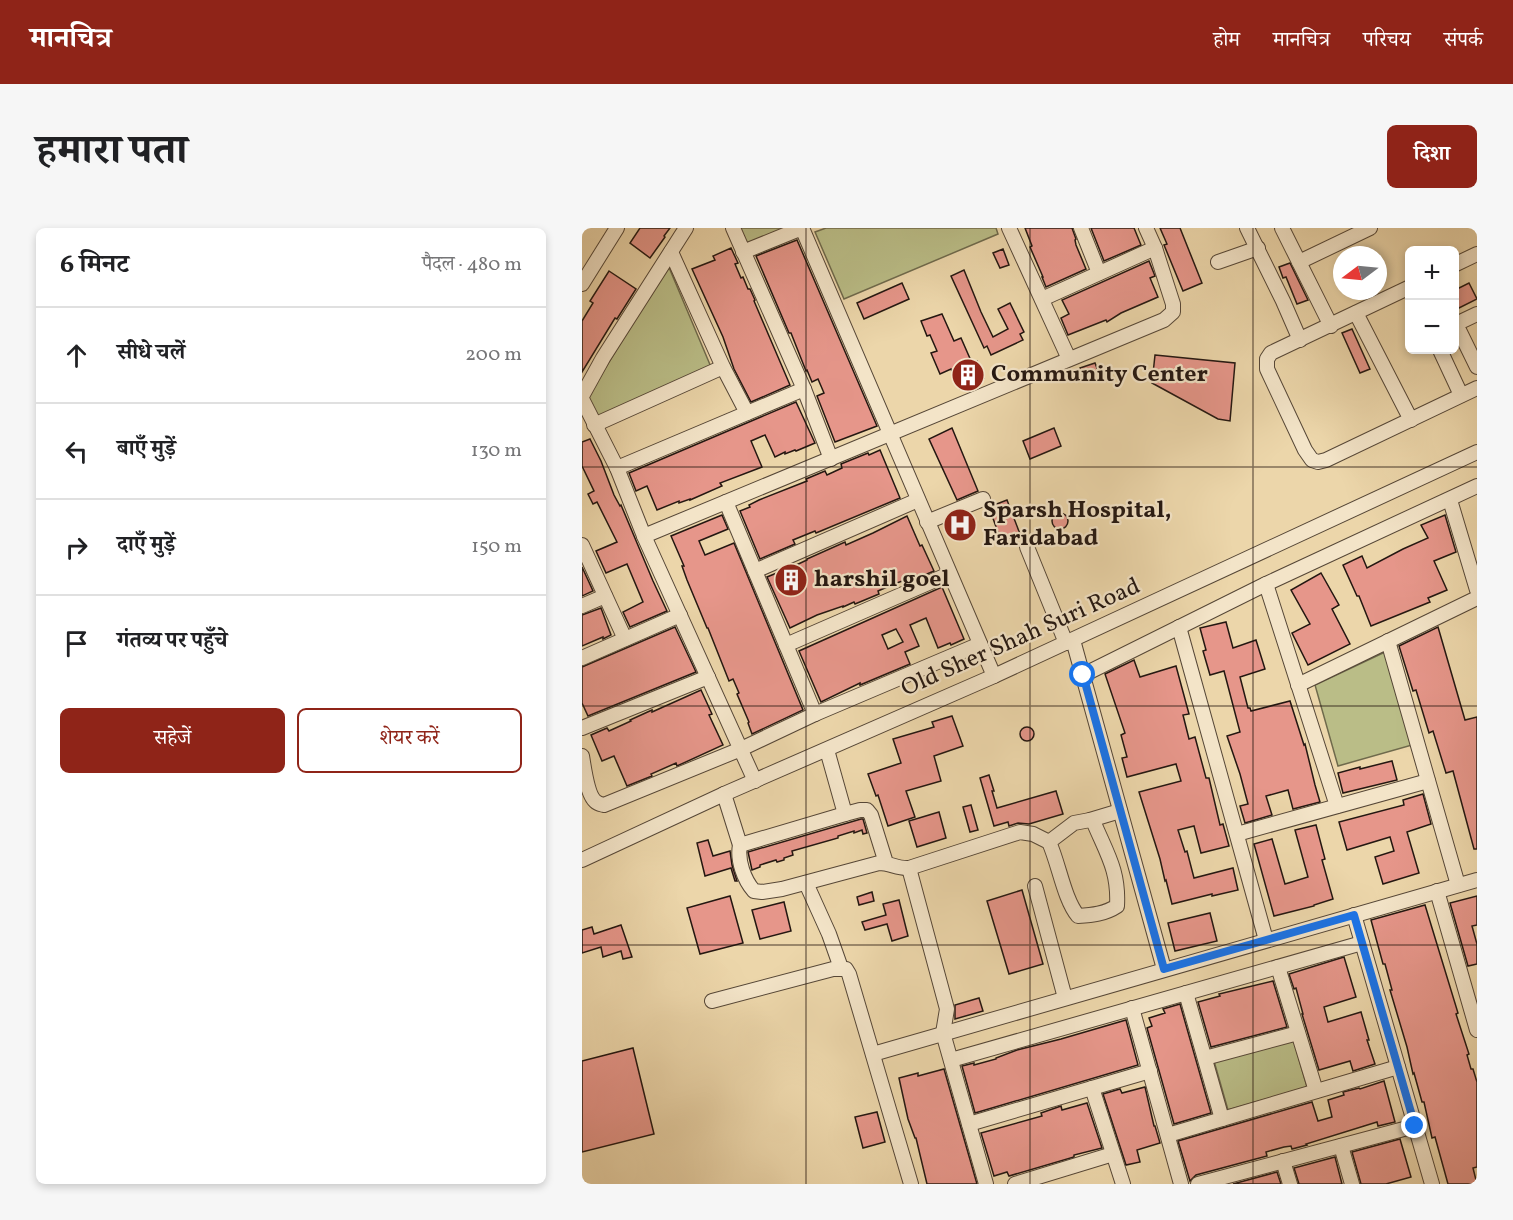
<!DOCTYPE html>
<html lang="hi">
<meta charset="utf-8">
<style>
body{margin:0;font-family:Vollkorn,"Noto Serif Devanagari",serif;background:#f6f6f6;color:#202124}
.controls{position:absolute;right:18px;top:18px;display:grid;overflow:hidden;border-radius:9px;box-shadow:0 3px 9px #0003}
.controls button{width:54px;height:54px;display:grid;place-items:center;padding:0;border:0;border-bottom:2px solid #e0e0e0;background:#fff;color:#202124;font:30px sans-serif}
.compass{position:absolute;left:751px;top:18px;width:54px;height:54px;border-radius:50%;background:#fff;box-shadow:0 3px 9px #0003;rotate:254deg}
.stop{position:absolute;width:18px;height:18px;margin:-14px;border:4px solid #1a73e8;border-radius:50%;background:#fff}
.stop.end{background:#1a73e8;border-color:#fff;box-shadow:0 2px 6px #0008}
.list{margin:0;padding:0;list-style:none}
h2{display:flex;justify-content:space-between;align-items:center;height:78px;margin:0;padding:0 24px;font-size:26px}
h2 small{font-size:20px;font-weight:400;color:#757577}
.list li{display:grid;grid-template-columns:39px 1fr auto;gap:18px;align-items:center;box-sizing:border-box;height:96px;padding:0 24px;border-top:2px solid #e0e0e0}
.list b{display:block;font-size:22px;white-space:nowrap}
.list em{font-size:20px;font-style:normal;color:#757577}
.actions{display:flex;gap:12px;padding:18px 24px}
.actions a{flex:1;padding:14px 0;border:2px solid #8f2418;border-radius:9px;text-align:center;font-size:21px;color:#8f2418}
.actions .main{background:#8f2418;color:#fff}
.icon{flex:none;width:33px;height:33px;fill:none;stroke:currentColor;stroke-width:2;stroke-linecap:round;stroke-linejoin:round}
.map{position:relative;flex:none;width:895px;height:956px;overflow:hidden;border-radius:9px}
header{display:flex;align-items:center;gap:36px;box-sizing:border-box;height:84px;padding:0 30px;background:#8f2418;color:#fff}
header strong{font-size:28px}
nav{display:flex;gap:33px;margin-inline-start:auto;font-size:21px}
.intro{display:flex;align-items:center;justify-content:space-between;box-sizing:border-box;height:144px;padding:0 36px}
h1{margin:0;font-size:42px}
.button{padding:15px 27px;border-radius:9px;background:#8f2418;color:#fff;font-size:21px;font-weight:700}
main{display:flex;gap:36px;padding:0 36px}
aside{flex:1;background:#fff;border-radius:9px;box-shadow:0 3px 9px #0003}
.map>svg:first-child{display:block}
.green{fill:#babd87;stroke:#6f6a4c;stroke-width:1.5}
.building{fill:#e6968a;stroke:#241711;stroke-width:1.5;fill-rule:evenodd}
.lines{fill:none;stroke-linecap:round;stroke-linejoin:round}
.minor-casing{stroke:#564737;stroke-width:16}
.minor{stroke:#f3e4c8;stroke-width:14}
.route{stroke:#1a73e8;stroke-width:8}
.grid{fill:none;stroke:#241711;stroke-width:1.5;stroke-opacity:0.55}
.labels{text-anchor:middle;dominant-baseline:central;stroke-width:4.5;stroke-linejoin:round;paint-order:stroke}
.poi-label{font-size:24px;font-weight:bold;fill:#241711;stroke:#f3e4c8;text-anchor:start}
.street-label{font-size:24px;fill:#241711;stroke:#f3e4c8}
</style>
<header>
<strong>मानचित्र</strong>
<nav><a>होम</a><a>मानचित्र</a><a>परिचय</a><a>संपर्क</a></nav>
</header>
<div class="intro"><h1>हमारा पता</h1><a class="button">दिशा</a></div>
<main>
<aside>
<h2>6 मिनट<small>पैदल · 480 m</small></h2>
<ul class="list">
<li><svg class="icon" aria-label="ahead" viewBox="0 0 24 24"><path d="M12 20V5M6 11l6-6 6 6"/></svg><div><b>सीधे चलें</b></div><em>200 m</em></li>
<li><svg class="icon" aria-label="left" viewBox="0 0 24 24"><path d="M17 20v-9H6M10 6l-5 5 5 5"/></svg><div><b>बाएँ मुड़ें</b></div><em>130 m</em></li>
<li><svg class="icon" aria-label="right" viewBox="0 0 24 24"><path d="M7 20v-9h11M14 6l5 5-5 5"/></svg><div><b>दाएँ मुड़ें</b></div><em>150 m</em></li>
<li><svg class="icon" aria-label="arrive" viewBox="0 0 24 24"><path d="M6 21V4h12l-3 4 3 4H6"/></svg><div><b>गंतव्य पर पहुँचे</b></div></li>
</ul>
<div class="actions"><a class="main">सहेजें</a><a>शेयर करें</a></div>
</aside>
<div class="map">
<svg width="895" height="956" viewBox="0 0 895 956">
<rect width="100%" height="100%" fill="#ecd6aa"/>
<filter id="stains"><feTurbulence type="fractalNoise" baseFrequency=".00333" numOctaves="4"/><feColorMatrix values="0 0 0 0 .2 0 0 0 0 .09 0 0 0 0 .02 0 0 0 .5 -.17"/></filter>
<radialGradient id="worn" r=".72"><stop offset=".6" stop-color="#630" stop-opacity="0"/><stop offset="1" stop-color="#630" stop-opacity=".3"/></radialGradient>
<g class="green">
<polygon points="158,0 205,0 165,17"/>
<polygon points="244,0 414,0 416,6 262,71 233,4"/>
<polygon points="86,37 129,139 14,191 5,170"/>
<polygon points="803,424 830,517 756,538 733,457"/>
<polygon points="711,810 725,859 646,882 632,833"/>
</g>
<g class="building">
<polygon points="58,0 88,0 82,8 83,9 68,30 48,15"/>
<polygon points="443,0 490,0 494,11 493,12 494,17 504,41 464,59 460,49 461,49 448,19 450,18"/>
<polygon points="509,0 552,0 559,17 522,33"/>
<polygon points="578,0 598,0 620,55 601,63 582,17 585,16"/>
<polygon points="215,12 295,198 253,214 235,168 242,165 236,151 230,154 225,142 224,143 209,105 207,105 174,28"/>
<polygon points="149,20 156,35 153,36 159,50 161,49 166,61 168,61 173,72 172,73 208,157 169,174 152,141 141,109 110,41 133,32 131,28"/>
<polygon points="421,21 427,37 418,40 411,25"/>
<polygon points="567,33 573,48 568,50 576,69 539,85 525,94 524,92 486,107 479,90 487,86 480,72"/>
<polygon points="708,35 726,72 715,76 704,49 701,50 697,39"/>
<polygon points="382,42 399,84 411,109 426,101 416,81 428,75 442,104 438,106 441,112 409,127 405,118 402,120 369,48"/>
<polygon points="27,43 54,61 35,91 33,90 0,144 0,93 11,75 8,73"/>
<polygon points="320,55 327,71 282,91 275,75"/>
<polygon points="887,55 895,71 873,82 873,62"/>
<polygon points="360,86 372,113 379,110 390,135 395,133 402,150 378,161 369,141 358,146 349,125 355,123 348,107 345,108 339,93"/>
<polygon points="770,101 788,141 778,145 760,105"/>
<polygon points="573,127 653,135 648,193 636,191 570,155"/>
<polygon points="513,135 516,143 501,149 498,140"/>
<polygon points="214,174 233,215 214,223 213,222 203,226 203,224 193,229 183,207 169,213 180,239 138,255 140,258 108,272 108,271 97,275 97,273 75,282 65,258 54,263 47,245"/>
<polygon points="370,200 396,263 375,272 347,211"/>
<polygon points="472,200 479,218 448,231 441,213"/>
<polygon points="8,211 19,233 32,267 38,278 39,277 71,353 85,383 48,399 41,384 61,374 45,336 24,345 14,323 35,314 15,274 11,276 6,266 12,263 0,238 0,214"/>
<polygon points="298,222 318,270 234,305 233,303 211,312 213,316 178,331 158,283 168,279 167,277 177,272 225,253 224,251 243,243 245,247 260,240 259,236 286,225 287,227"/>
<polygon points="425,272 438,306 419,313 407,279"/>
<circle cx="478" cy="293" r="8"/>
<polygon points="140,287 146,301 117,313 123,327 152,315 221,482 170,506 166,495 167,494 155,466 157,465 151,451 147,453 126,400 125,400 105,352 100,338 102,338 89,308"/>
<polygon points="863,287 874,324 852,333 865,362 846,370 848,374 789,398 777,368 775,368 761,337 780,328 785,340 821,321 846,310 839,297"/>
<polygon points="325,288 338,318 340,317 352,343 338,349 337,347 312,356 296,363 297,366 273,376 272,374 261,379 261,378 235,387 208,400 185,349 212,338 225,332 225,331 263,314 264,317 291,305"/>
<polygon points="0,339 11,363 0,368"/>
<polygon points="739,345 757,377 750,381 768,416 726,437 710,405 728,396 709,362"/>
<path d="M360,359L382,411L369,417L368,415L356,420L344,390L328,397L337,418L323,424L328,436L278,457V455L239,474L217,423ZM314,401L321,414L306,421L300,407Z"/>
<polygon points="19,380 29,407 21,411 21,409 0,418 0,387"/>
<polygon points="644,394 651,420 674,412 683,441 658,449 666,480 668,480 669,483 708,473 722,517 723,516 733,557 738,574 711,581 706,562 684,568 690,587 663,595 658,578 666,576 658,546 645,508 658,504 642,443 628,447 621,423 624,422 618,400"/>
<polygon points="93,399 114,444 6,488 0,475 0,439"/>
<polygon points="856,399 883,492 895,489 895,621 892,621 871,543 864,545 851,503 847,505 834,462 831,463 817,418"/>
<polygon points="552,432 558,449 594,438 607,486 601,487 607,511 613,509 624,550 627,550 638,597 641,596 647,618 619,625 612,598 596,602 603,624 605,623 612,650 651,640 656,662 630,668 630,666 590,676 584,652 583,653 578,631 557,564 599,553 594,536 545,549 540,530 545,529 539,507 543,505 523,446"/>
<polygon points="119,462 130,486 127,487 141,517 95,538 94,535 69,546 70,548 45,558 32,528 20,533 9,507 25,500 27,503 49,493 48,492 70,482 70,484"/>
<polygon points="370,488 381,518 352,528 359,553 324,563 333,589 306,598 296,567 294,568 286,546 319,535 311,511 352,499 350,494"/>
<circle cx="445" cy="506" r="7"/>
<polygon points="810,533 815,552 761,565 756,545 778,539 778,541"/>
<polygon points="407,547 412,563 410,563 415,580 474,563 481,586 447,596 436,595 427,598 426,594 412,598 398,550"/>
<polygon points="841,566 849,596 825,604 837,645 801,656 793,629 812,623 808,609 765,622 757,594 822,577 821,572"/>
<polygon points="389,577 396,602 388,604 381,579"/>
<polygon points="357,584 364,610 335,619 327,593"/>
<polygon points="279,591 281,591 285,605 281,606 280,602 272,605 272,603 256,608 256,610 210,623 211,627 202,630 202,632 195,634 194,632 178,637 178,639 170,642 166,624"/>
<polygon points="734,597 743,631 740,632 751,671 732,677 732,678 692,688 672,616 690,611 703,656 726,649 713,602"/>
<polygon points="126,612 131,628 148,623 150,637 155,653 153,653 149,640 123,648 115,615"/>
<polygon points="440,662 461,736 427,746 405,673"/>
<polygon points="290,664 292,673 277,677 275,669"/>
<polygon points="148,668 161,715 118,726 105,680"/>
<polygon points="895,668 895,697 890,698 895,716 895,736 886,738 868,675"/>
<polygon points="317,672 326,708 310,713 305,696 283,702 280,694 304,687 301,676"/>
<polygon points="202,674 209,703 178,711 170,682"/>
<polygon points="843,677 876,785 874,786 887,826 885,827 889,841 891,841 895,854 895,939 891,940 895,956 866,956 853,909 850,910 842,874 840,874 832,845 831,846 825,819 808,762 810,762 803,736 801,736 789,692"/>
<polygon points="628,685 635,713 593,723 586,695"/>
<polygon points="39,697 50,729 41,731 39,723 21,729 19,719 0,725 0,702 10,699 12,706"/>
<polygon points="762,729 774,769 742,779 746,794 779,784 787,812 785,812 793,836 771,843 768,833 737,842 720,786 721,786 714,760 712,761 707,746"/>
<polygon points="691,753 705,799 629,819 616,774 638,768 637,766"/>
<polygon points="397,770 401,783 373,791 373,777"/>
<polygon points="598,776 629,885 592,896 565,800 570,798 567,790 583,785 581,781"/>
<polygon points="544,792 556,837 393,885 380,838 392,835 392,837 414,831 414,830 435,822 479,811"/>
<polygon points="51,820 72,906 0,924 0,833"/>
<polygon points="362,841 395,956 345,956 334,910 333,910 326,891 317,850 336,845 336,848"/>
<polygon points="802,853 813,894 796,898 795,894 724,916 725,917 710,921 709,918 702,919 684,924 685,928 614,947 608,953 596,913 730,874 736,893 750,889 746,872 762,867 761,864 777,860 778,861"/>
<polygon points="563,859 572,898 573,898 578,915 555,922 558,934 544,937 521,866 538,861 540,865"/>
<polygon points="505,875 520,920 492,927 492,929 427,948 425,944 412,948 399,905 460,888 459,885 479,878 480,882"/>
<polygon points="295,884 303,914 281,920 273,889"/>
<polygon points="818,911 829,949 804,956 779,956 770,924"/>
<polygon points="753,929 760,956 717,956 712,940"/>
<polygon points="695,944 699,956 651,956"/>
</g>
<g class="lines">
<defs>
<g id="minor">
<polyline points="151,0 222,161 249,231"/>
<polyline points="427,0 487,131"/>
<polyline points="499,0 517,45"/>
<polyline points="665,0 701,73 718,112"/>
<polyline points="700,0 749,98"/>
<polyline points="89,24 141,139 165,185"/>
<polyline points="161,24 220,0 412,448"/>
<polyline points="636,34 676,20"/>
<polyline points="717,34 788,0"/>
<polyline points="872,37 895,26"/>
<polyline points="0,56 35,0"/>
<polyline points="828,59 689,125 685,131 685,141 723,222 730,232 736,234 744,232 895,160"/>
<polyline points="460,71 573,20"/>
<polyline points="774,85 829,192"/>
<polyline points="895,86 874,96 895,139"/>
<polyline points="858,122 879,167"/>
<polyline points="0,168 21,130 104,0"/>
<polyline points="0,171 35,240 62,308 173,553"/>
<polyline points="12,197 141,139"/>
<polyline points="35,240 222,161"/>
<polyline points="868,272 895,362"/>
<polyline points="144,274 233,486"/>
<polyline points="345,294 401,271"/>
<polyline points="62,308 582,92 591,84 591,76 573,20 564,0"/>
<polyline points="0,317 43,411"/>
<polyline points="445,319 484,415"/>
<polyline points="173,343 336,272"/>
<polyline points="684,356 755,578"/>
<polyline points="0,378 23,368"/>
<polyline points="597,399 684,712"/>
<polyline points="491,412 582,741"/>
<polyline points="806,413 876,657"/>
<polyline points="204,417 367,346"/>
<polyline points="0,430 98,387"/>
<polyline points="501,447 684,356 895,258"/>
<polyline points="716,457 895,370"/>
<polyline points="0,500 126,449"/>
<polyline points="245,522 263,586"/>
<path d="M0,528C2,539 5,566 13,573C16,576 18,576 22,577L159,521L233,486L398,416"/>
<polyline points="142,566 158,617"/>
<polyline points="508,592 538,583"/>
<polyline points="655,606 846,553"/>
<polyline points="0,632 142,566 412,448 895,224"/>
<path d="M304,635L289,587L285,582H278L263,586L158,617C155,632 162,652 172,663L180,664L200,661L297,635C308,635 316,641 327,640L438,604L451,606L467,614C477,636 482,671 496,688C510,687 523,686 535,678C537,643 525,626 512,595L508,592L492,595L467,614"/>
<polyline points="327,640 365,781 361,805 404,956"/>
<polyline points="224,655 247,706 259,740"/>
<polyline points="453,658 483,770"/>
<polyline points="855,663 895,802"/>
<polyline points="772,687 850,956"/>
<polyline points="696,739 734,863"/>
<polyline points="604,765 640,891"/>
<polyline points="130,773 251,741 264,741 267,746 329,956"/>
<polyline points="550,780 599,956"/>
<polyline points="291,826 895,652"/>
<polyline points="623,830 716,805"/>
<polyline points="369,832 780,715"/>
<polyline points="510,860 541,956"/>
<polyline points="387,896 568,843"/>
<polyline points="586,907 816,839"/>
<polyline points="759,918 770,956"/>
<polyline points="701,933 708,956"/>
<polyline points="433,956 531,926"/>
<polyline points="616,956 833,898"/>
</g>
</defs>
<use href="#minor" class="minor-casing"/>
<use href="#minor" class="minor"/>
</g>
<g class="lines">
<polyline class="route" points="501,447 582,741 772,687 833,898"/>
</g>
<path class="grid" d="M224,0V956M448,0V956M671,0V956M0,239H895M0,478H895M0,717H895"/>
<defs>
<symbol id="building-disc" viewBox="-11 -11 22 22"><circle r="9.5" fill="#8f2418" stroke="#f3e4c8"/><path d="M-4-6H4V6H1V3H-1V6H-4ZM-2.5-4.3h1.7v1.8h-1.7ZM.8-4.3h1.7v1.8H.8ZM-2.5-1h1.7V.8h-1.7ZM.8-1h1.7V.8H.8Z" fill="#fff"/></symbol>
<symbol id="hospital-disc" viewBox="-11 -11 22 22"><circle r="9.5" fill="#8f2418" stroke="#f3e4c8"/><path d="M-5-5h3v3.5h4V-5h3V5h-3V1.5h-4V5h-3Z" fill="#fff"/></symbol>
</defs>
<g fill-rule="evenodd">
<use href="#building-disc" x="367" y="128" width="38" height="38"/>
<use href="#hospital-disc" x="359" y="278" width="38" height="38"/>
<use href="#building-disc" x="190" y="333" width="38" height="38"/>
</g>
<g class="labels">
<g class="poi-label">
<text x="409" y="147">Community Center</text>
<text x="401" y="283">Sparsh Hospital,<tspan x="401" dy="28">Faridabad</tspan></text>
<text x="232" y="352">harshil goel</text>
</g>
<g class="street-label">
<text transform="translate(439 410) rotate(-24)">Old Sher Shah Suri Road</text>
</g>
</g>
<rect width="100%" height="100%" filter="url(#stains)"/>
<rect width="100%" height="100%" fill="url(#worn)"/>
</svg>
<div class="controls">
<button>+</button>
<button>−</button>
</div>
<svg class="compass" viewBox="-18 -18 36 36"><path d="M0-13l5 13h-10z" fill="#e53935"/><path d="M0 13l5-13h-10z" fill="#757577"/></svg>
<div class="stop" style="left:501px;top:447px"></div>
<div class="stop end" style="left:833px;top:898px"></div>
</div>
</main>
